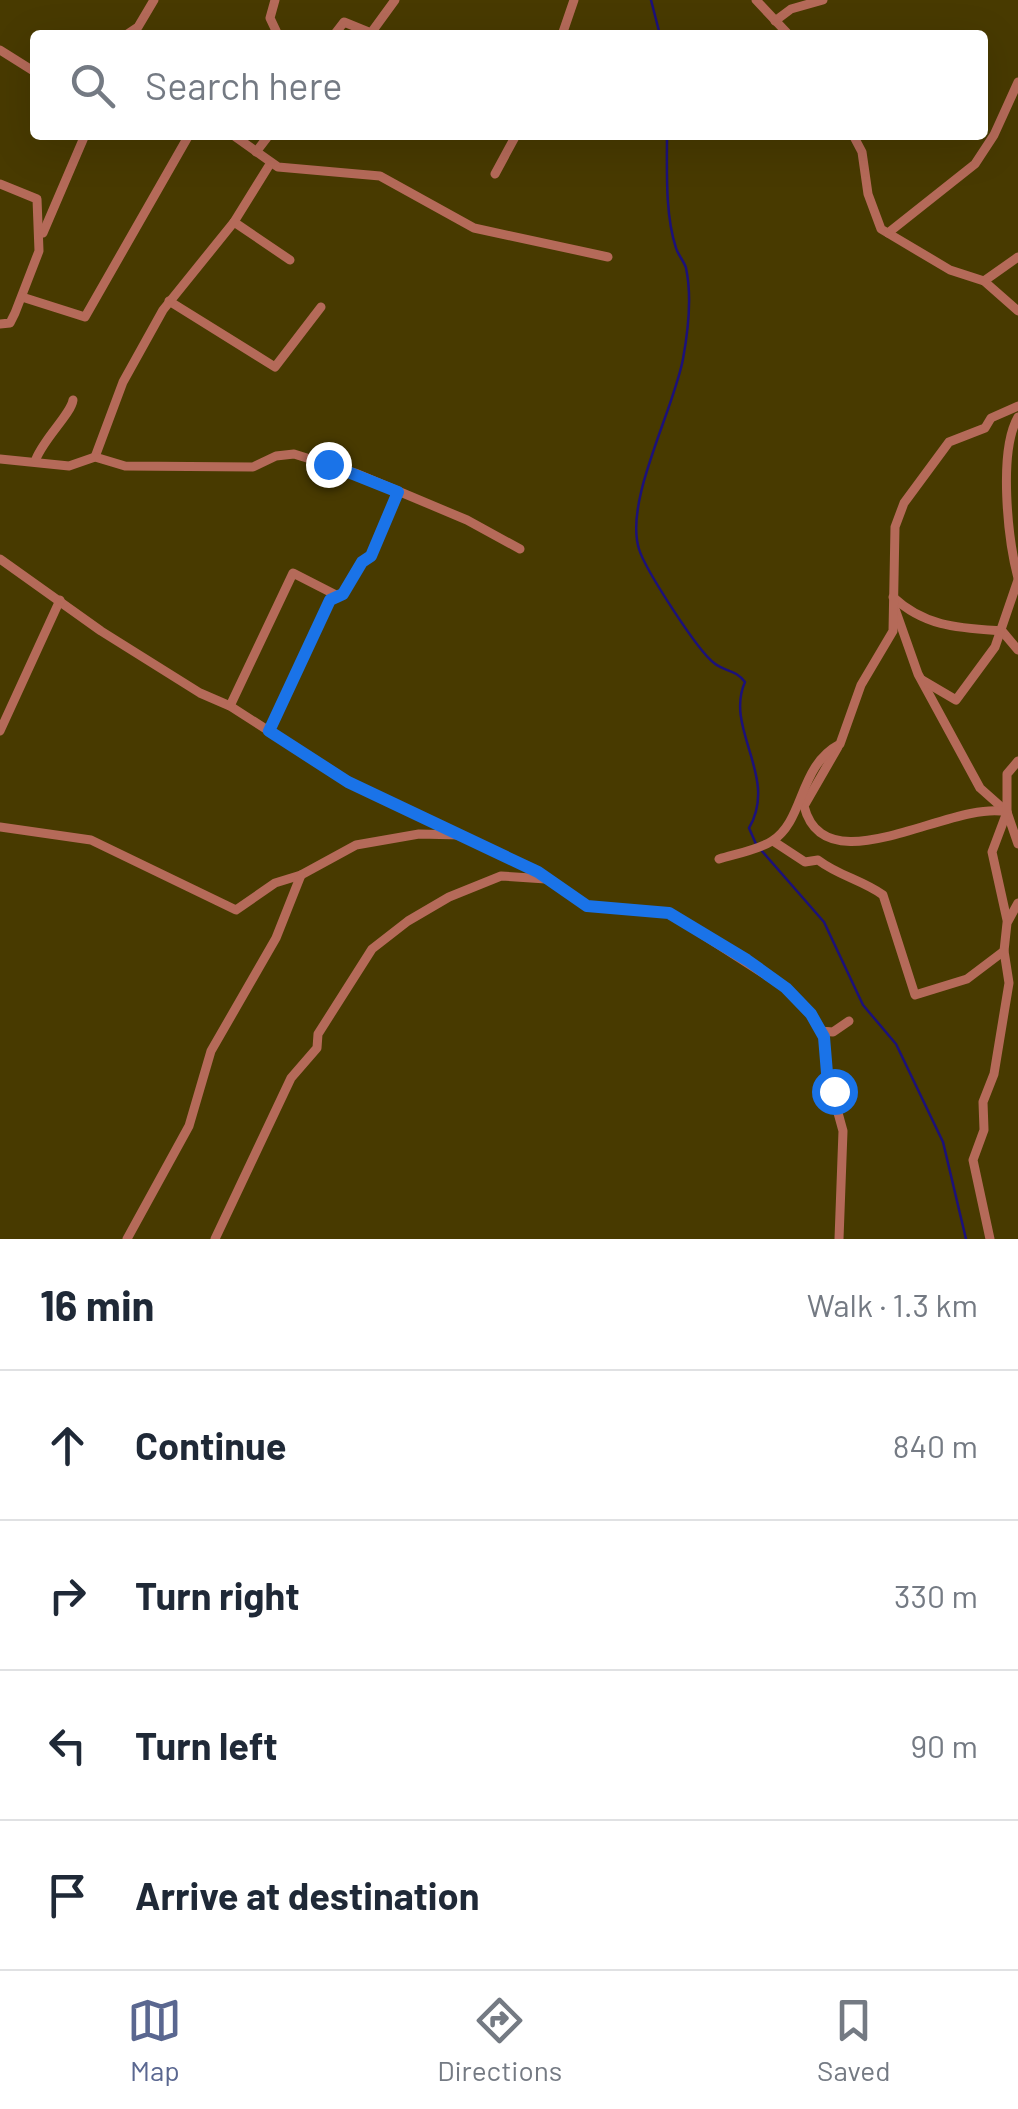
<!DOCTYPE html>
<meta charset="utf-8">
<style>
body{margin:0;font-family:Barlow,sans-serif;background:#f2f2f3;color:#1f2937}
.stop{position:absolute;width:30px;height:30px;margin:-22px;border:8px solid #1a73e8;border-radius:50%;background:#fff}
.stop.end{background:#1a73e8;border-color:#fff;box-shadow:0 2px 10px #0008}
.list{margin:0;padding:0;list-style:none}
h2{display:flex;justify-content:space-between;align-items:center;height:130px;margin:0;padding:0 40px;font-size:42px}
h2 small{font-size:32px;font-weight:400;color:#747a83}
.list li{display:grid;grid-template-columns:65px 1fr auto;gap:30px;align-items:center;box-sizing:border-box;height:150px;padding:0 40px;border-top:2px solid #e0e1e3}
.list b{display:block;font-size:38px;white-space:nowrap}
.list em{font-size:32px;font-style:normal;color:#747a83}
.icon{flex:none;width:55px;height:55px;fill:none;stroke:currentColor;stroke-width:2;stroke-linecap:round;stroke-linejoin:round}
.map{position:relative;flex:none;width:1018px;height:1239px;overflow:hidden}
.search{position:absolute;background:#fff;box-shadow:0 10px 40px #0002;left:30px;right:30px;top:30px;height:110px;display:flex;align-items:center;gap:25px;box-sizing:border-box;padding:0 35px;border-radius:10px;color:#747a83;font-size:38px}
.sheet{height:730px;background:#fff}
nav{display:flex;justify-content:space-around;align-items:center;box-sizing:border-box;height:140px;border-top:2px solid #e0e1e3;background:#fff;font-size:28px;color:#747a83}
nav a{display:grid;justify-items:center;gap:5px}
nav .on{color:#5a6790}
.map>svg:first-child{display:block}
.lines{fill:none;stroke-linecap:round;stroke-linejoin:round}
.stream{stroke:#1c1179;stroke-width:2.5}
.minor{stroke:#b56a59;stroke-width:9}
.route{stroke:#1a73e8;stroke-width:12}
</style>
<div class="map">
<svg width="1018" height="1239" viewBox="0 0 1018 1239">
<rect width="100%" height="100%" fill="#483a00"/>
<g class="lines">
<g class="stream">
<polyline points="651,0 660,35"/>
<path d="M667,135C667,170 665,215 676,248C678,255 684,261 686,268C692,296 688,332 683,359C673,412 624,501 639,549C645,569 697,650 714,663C725,672 735,669 745,682C724,729 779,777 749,828L756,844"/>
<polyline points="761,850 824,922 863,1005 896,1044 943,1142 966,1239"/>
</g>
<g class="minor">
<polyline points="275,0 270,18 278,35"/>
<polyline points="756,0 789,35"/>
<polyline points="775,21 791,9 823,0"/>
<polyline points="126,35 138,27 154,0"/>
<polyline points="334,35 344,22 371,33 395,0"/>
<polyline points="562,35 574,0"/>
<polyline points="0,50 35,72"/>
<polyline points="233,135 278,167 380,176 474,228 608,257"/>
<polyline points="853,135 862,152 868,194 881,229 950,270 984,281 1018,311"/>
<polyline points="256,152 269,135"/>
<polyline points="495,174 516,135"/>
<polyline points="0,184 37,199 39,251 15,313 10,323 0,324"/>
<polyline points="234,222 290,260"/>
<polyline points="43,233 85,135"/>
<polyline points="888,233 975,164 994,135 1018,82"/>
<polyline points="984,281 1018,257"/>
<polyline points="22,297 85,317 189,135"/>
<polyline points="169,301 275,367 321,307"/>
<path d="M1018,417C998,452 1008,540 1018,578"/>
<polyline points="95,457 123,382 163,310 234,222 270,164"/>
<polyline points="0,459 69,466 95,457 125,466 253,467 276,456 294,454 355,473 467,520 520,549"/>
<path d="M36,459C45,437 71,414 73,400"/>
<polyline points="0,559 101,631 200,693 230,706 348,782 455,832"/>
<path d="M893,597C925,627 959,628 1002,631L1018,650"/>
<polyline points="894,606 918,674 980,788 1007,812 1018,844"/>
<polyline points="922,680 956,700 995,647 1018,580"/>
<polyline points="230,706 293,573 336,595"/>
<polyline points="0,731 60,600"/>
<polyline points="269,731 330,600 343,593 361,562 371,556 397,492"/>
<path d="M838,747L804,806C825,889 952,799 1007,812"/>
<polyline points="0,827 91,840 236,910 275,883 301,875 356,845 419,834 461,835 538,872 587,906 669,913 786,988 811,1014 824,1037 827,1073 843,1131 839,1239"/>
<path d="M773,841L805,862L818,860C839,876 862,880 883,895L915,995L967,979L1004,951"/>
<path d="M719,859C735,854 758,850 772,841C805,820 798,766 840,744L861,685L893,631L895,527L904,503L949,442L985,428L991,418L1018,406"/>
<polyline points="1007,920 992,852 1007,812 1007,774 1018,761"/>
<polyline points="820,1031 833,1032 849,1021"/>
<polyline points="127,1239 189,1126 211,1051 276,938 301,875"/>
<polyline points="215,1239 291,1078 317,1048 318,1034 372,949 408,921 449,897 501,876 546,879"/>
<polyline points="990,1239 973,1160 984,1130 983,1102 994,1074 1009,983 1004,951 1007,923 1018,903"/>
</g>
</g>
<g class="lines">
<polyline class="route" points="328,464 398,492 371,556 362,562 343,594 330,600 269,731 348,782 538,872 587,906 669,913 747,960 786,988 811,1014 824,1037 827,1073 834,1091"/>
</g>
</svg>
<div class="stop" style="left:834px;top:1091px"></div>
<div class="stop end" style="left:328px;top:464px"></div>
<div class="search"><svg class="icon" aria-label="search" viewBox="0 0 24 24"><circle cx="10" cy="10" r="6"/><path d="M15 15l6 6"/></svg>Search here</div>
</div>
<section class="sheet">
<h2>16 min<small>Walk · 1.3 km</small></h2>
<ul class="list">
<li><svg class="icon" aria-label="ahead" viewBox="0 0 24 24"><path d="M12 20V5M6 11l6-6 6 6"/></svg><div><b>Continue</b></div><em>840 m</em></li>
<li><svg class="icon" aria-label="right" viewBox="0 0 24 24"><path d="M7 20v-9h11M14 6l5 5-5 5"/></svg><div><b>Turn right</b></div><em>330 m</em></li>
<li><svg class="icon" aria-label="left" viewBox="0 0 24 24"><path d="M17 20v-9H6M10 6l-5 5 5 5"/></svg><div><b>Turn left</b></div><em>90 m</em></li>
<li><svg class="icon" aria-label="arrive" viewBox="0 0 24 24"><path d="M6 21V4h12l-3 4 3 4H6"/></svg><div><b>Arrive at destination</b></div></li>
</ul>
</section>
<nav>
<a class="on"><svg class="icon" aria-label="map" viewBox="0 0 24 24"><path d="M3 6l6-2 6 2 6-2v14l-6 2-6-2-6 2zM9 4v14M15 6v14"/></svg>Map</a>
<a><svg class="icon" aria-label="directions" viewBox="0 0 24 24"><path d="M12 3l9 9-9 9-9-9zM9 14v-3h6M13 9l2 2-2 2"/></svg>Directions</a>
<a><svg class="icon" aria-label="saved" viewBox="0 0 24 24"><path d="M7 4h10v16l-5-4-5 4z"/></svg>Saved</a>
</nav>
